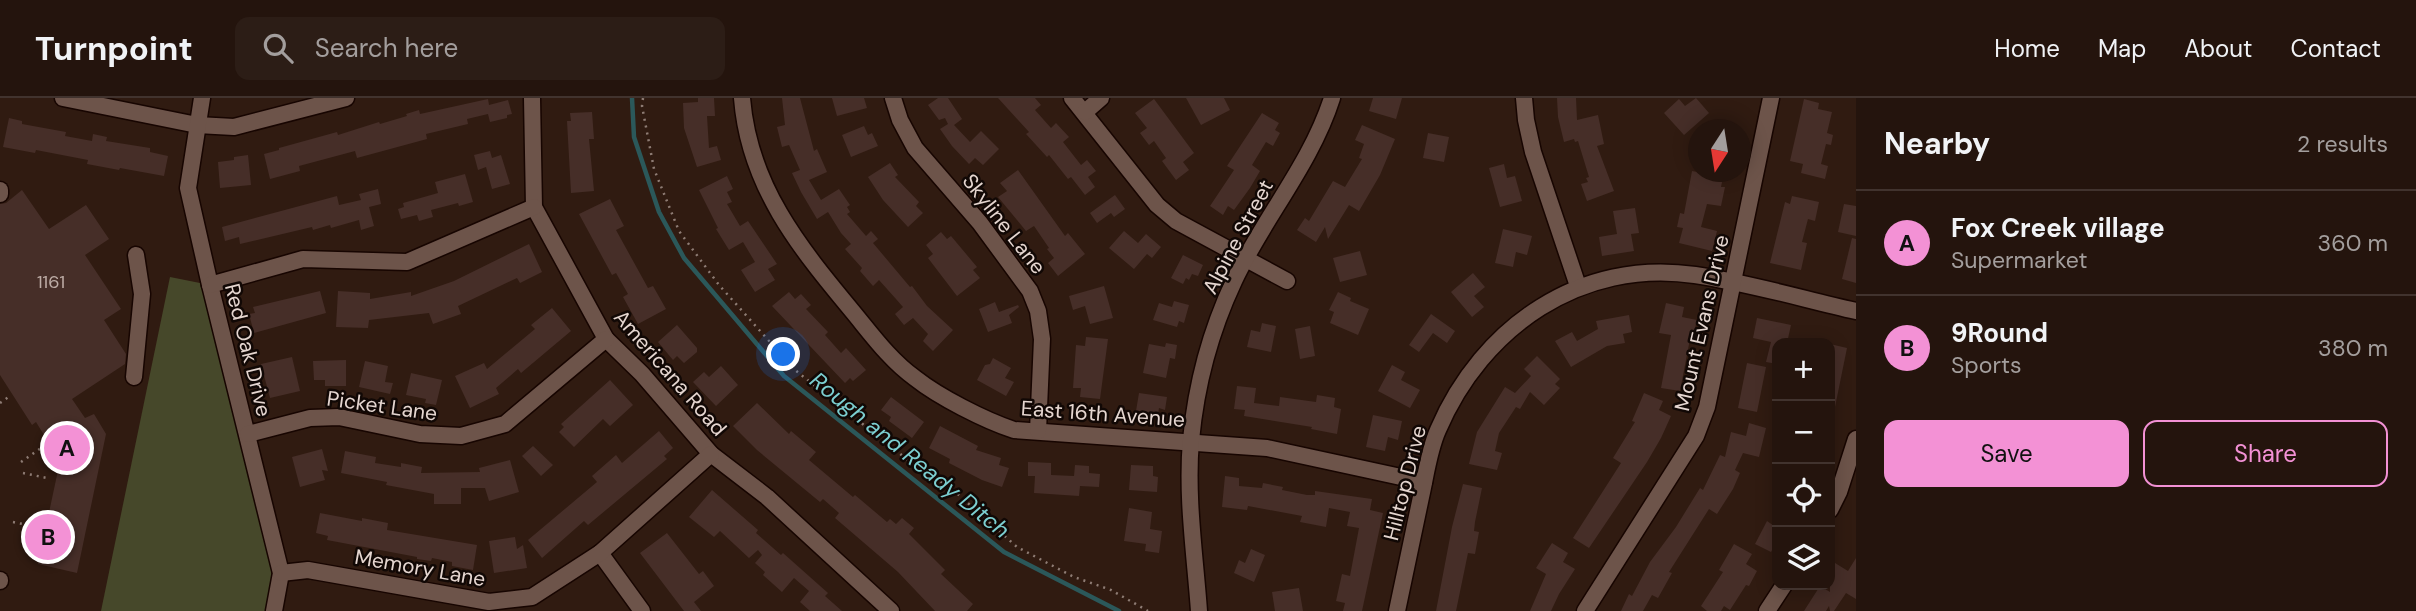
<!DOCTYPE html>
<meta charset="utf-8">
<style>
body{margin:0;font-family:"DM Sans",sans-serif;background:#2c1d16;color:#f1f3f6}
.controls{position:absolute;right:21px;bottom:21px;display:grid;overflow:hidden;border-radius:14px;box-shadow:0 4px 18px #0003}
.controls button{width:63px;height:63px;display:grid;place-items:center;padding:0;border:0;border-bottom:2px solid #41332e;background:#24140d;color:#f1f3f6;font:35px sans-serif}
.compass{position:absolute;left:1688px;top:21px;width:63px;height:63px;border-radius:50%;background:#24140d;box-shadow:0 4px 18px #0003;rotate:192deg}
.you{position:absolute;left:784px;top:257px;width:24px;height:24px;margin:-18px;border:5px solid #fff;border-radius:50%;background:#1a73e8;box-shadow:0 0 0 10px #1a73e833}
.badge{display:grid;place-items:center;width:46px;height:46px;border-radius:50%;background:#f391d5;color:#111;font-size:23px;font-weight:700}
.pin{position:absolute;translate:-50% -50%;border:4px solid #fff;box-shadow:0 2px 7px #0006}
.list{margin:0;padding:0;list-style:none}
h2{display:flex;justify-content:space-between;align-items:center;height:91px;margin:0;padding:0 28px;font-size:30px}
h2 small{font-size:23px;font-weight:400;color:#a39e9d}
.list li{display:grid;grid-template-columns:46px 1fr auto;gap:21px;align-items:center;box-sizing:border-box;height:105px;padding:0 28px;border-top:2px solid #41332e}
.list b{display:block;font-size:26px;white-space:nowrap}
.list p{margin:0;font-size:23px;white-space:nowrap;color:#a39e9d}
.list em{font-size:23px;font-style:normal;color:#a39e9d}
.actions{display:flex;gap:14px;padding:21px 28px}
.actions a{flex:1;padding:16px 0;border:2px solid #f391d5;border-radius:14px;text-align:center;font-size:24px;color:#f391d5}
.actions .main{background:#f391d5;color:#111}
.icon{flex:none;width:38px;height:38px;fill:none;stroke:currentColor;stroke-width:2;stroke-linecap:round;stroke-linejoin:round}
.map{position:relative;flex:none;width:1856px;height:513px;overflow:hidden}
header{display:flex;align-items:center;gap:42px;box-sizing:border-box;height:98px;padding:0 35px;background:#24140d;border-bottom:2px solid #41332e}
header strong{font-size:33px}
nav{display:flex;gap:38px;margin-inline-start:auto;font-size:24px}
.search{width:490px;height:63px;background:#2c1d16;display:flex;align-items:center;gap:18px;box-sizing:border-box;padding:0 24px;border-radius:14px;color:#a39e9d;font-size:26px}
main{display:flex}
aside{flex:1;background:#24140d}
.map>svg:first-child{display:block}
.green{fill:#46482a}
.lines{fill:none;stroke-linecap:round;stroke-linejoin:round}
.stream{stroke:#2b585a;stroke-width:4.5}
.building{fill:#462e28}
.minor-casing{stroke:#170501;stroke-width:19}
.path{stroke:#8e7c74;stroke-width:2.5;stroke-dasharray:2 5;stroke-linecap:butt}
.minor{stroke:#6d544a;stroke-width:16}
.labels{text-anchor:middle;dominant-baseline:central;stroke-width:5;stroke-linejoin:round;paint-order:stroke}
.number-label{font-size:18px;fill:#bdaca6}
.street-label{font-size:21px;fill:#e5d6d0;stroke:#110805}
.water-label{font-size:23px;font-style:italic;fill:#7cced0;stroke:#110805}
</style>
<header>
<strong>Turnpoint</strong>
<div class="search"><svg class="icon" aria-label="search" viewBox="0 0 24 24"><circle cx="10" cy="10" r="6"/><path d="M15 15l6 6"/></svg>Search here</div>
<nav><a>Home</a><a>Map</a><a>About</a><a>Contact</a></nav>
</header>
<main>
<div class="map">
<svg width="1856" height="513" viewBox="0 0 1856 513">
<rect width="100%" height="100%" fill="#301b11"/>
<polygon class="green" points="170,179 210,187 281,475 274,513 101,513"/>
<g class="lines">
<polyline class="stream" points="632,0 634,39 659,114 684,160 784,278 1004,454 1119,513"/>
</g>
<g class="building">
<polygon points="698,0 714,0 715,18 707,18 709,50 717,48 721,62 697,69 684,30 683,5 698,4"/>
<polygon points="782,0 800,0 814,53 817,51 827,74 809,82 821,102 839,91 850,107 847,109 850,114 847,116 866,138 871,133 878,141 873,145 910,189 912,188 927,208 953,232 933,253 923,243 928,236 913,220 904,227 895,216 903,209 896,201 879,182 873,188 860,173 862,170 845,151 851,146 841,135 828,114 817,121 801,94 792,75 800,72 789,47 782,49 777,29 785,27"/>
<polygon points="832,0 864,0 867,10 837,18"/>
<polygon points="938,0 948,0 962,21 954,27 970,44 981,33 999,51 983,67 975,60 969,66 952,48 940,31 948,26 945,20 939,22 928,7"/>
<polygon points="998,0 1035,0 1041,7 1035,12 1051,30 1056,25 1069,39 1063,44 1081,67 1087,62 1096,73 1088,79 1095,89 1085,97 1071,79 1068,81 1049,57 1047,59 1026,36 1029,34"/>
<polygon points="1186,0 1224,0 1230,12 1201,27"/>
<polygon points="1373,0 1402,0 1396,21 1369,13"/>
<polygon points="1557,0 1576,0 1577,22 1598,17 1604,46 1597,48 1614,93 1587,103 1581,86 1588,84 1586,80 1589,79 1578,43 1575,44 1574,41 1564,44 1558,19"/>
<polygon points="1696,0 1709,15 1684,37 1664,15 1679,1 1685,8"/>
<polygon points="488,1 489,7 508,2 512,16 507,17 507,20 490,24 488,16 467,21 468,26 426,36 427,41 357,60 355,53 299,68 300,73 270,81 264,56 279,52 279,50 337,34 338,37 379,24 380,26 407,18 406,16 419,12 420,16"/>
<polygon points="1154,1 1194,55 1183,64 1189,72 1176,82 1162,63 1166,60 1154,43 1149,47 1140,35 1147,30 1135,15"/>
<polygon points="1804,1 1819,5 1818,11 1832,14 1827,35 1833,37 1831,47 1826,46 1821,66 1828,68 1825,81 1801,75 1803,66 1790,63"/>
<polygon points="592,14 594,41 589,41 594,93 571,95 567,23 571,23 570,15"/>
<polygon points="1262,15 1279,25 1275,32 1280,35 1273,48 1266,44 1252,67 1260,73 1250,90 1234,112 1228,108 1223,117 1210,108 1234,72 1227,68"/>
<polygon points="9,20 22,23 22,26 66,34 65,38 92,43 93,36 107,39 106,43 150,50 150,54 168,58 164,78 120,70 119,72 87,66 88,62 36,52 35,55 3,49"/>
<polygon points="1362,27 1395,41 1380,77 1359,113 1349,107 1328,141 1325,129 1316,144 1297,132 1305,120 1309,123 1333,83 1345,89 1362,61 1359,60 1364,46 1355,42"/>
<polygon points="864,28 868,37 872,35 878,48 851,59 842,37"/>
<polygon points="1428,35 1449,39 1444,64 1423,60"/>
<polygon points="490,53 492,60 501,57 510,86 492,91 486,69 478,72 474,57"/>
<polygon points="248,57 251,87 220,90 218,64 234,62 234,59"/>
<polygon points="890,65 898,77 895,79 919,104 916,108 923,115 908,129 883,102 868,79"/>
<polygon points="1504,66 1507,80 1515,78 1522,103 1500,109 1489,70"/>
<polygon points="1018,72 1065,138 1068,135 1085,156 1058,178 1048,165 1054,160 1047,151 1049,150 1034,128 1026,133 998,99 1007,93 1000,85"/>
<polygon points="1692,73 1723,79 1721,89 1725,89 1721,108 1707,106 1701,129 1717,133 1712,153 1679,145 1683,130 1677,129 1680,115 1684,116"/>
<polygon points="465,76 473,104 459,108 458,105 431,112 433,119 419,123 417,117 401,121 398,111 404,109 403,105 438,95 435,84"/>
<polygon points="727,78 733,91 727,94 732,104 727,106 740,128 748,123 777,166 768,171 775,182 755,194 741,172 755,164 743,144 729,152 716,131 718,130 699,92"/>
<polygon points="378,91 381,106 369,109 374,128 361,132 359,122 331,130 330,127 313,132 312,129 240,146 239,139 225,143 222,129 337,98 339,107 361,102 359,96"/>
<polygon points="22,92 49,131 86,107 109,141 85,157 121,211 104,222 126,256 125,266 72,301 85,320 94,316 106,336 77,475 38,466 60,363 36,324 32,327 0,277 0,106 6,105"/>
<polygon points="1115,97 1125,111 1114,119 1111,115 1097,125 1090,115"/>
<polygon points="1792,98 1819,104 1815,123 1808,121 1802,144 1807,145 1801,172 1770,165 1785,104 1790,106"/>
<polygon points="610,101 624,128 616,132 648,190 653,188 666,211 638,226 623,199 628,196 616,175 612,177 579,116"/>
<polygon points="1844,106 1856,108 1856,138 1838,134"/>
<polygon points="1635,110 1639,135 1631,136 1634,153 1602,158 1599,139 1617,136 1613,113"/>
<polygon points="1503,131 1532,138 1527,157 1516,154 1513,169 1495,165"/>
<polygon points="1124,133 1138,145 1146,136 1161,149 1152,160 1147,156 1134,171 1109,150"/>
<polygon points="941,134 947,141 951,138 977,169 973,172 980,180 957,198 928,160 933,156 926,147"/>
<polygon points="1852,140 1856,141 1856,185 1842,181"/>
<polygon points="529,146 542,174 520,185 517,180 458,208 461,216 433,226 429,215 369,222 368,230 336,229 338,193 370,195 370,201 411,194 411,198 454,183"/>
<polygon points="1360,153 1367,177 1340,184 1333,160"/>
<polygon points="1183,157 1203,167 1198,178 1192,176 1189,182 1186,180 1183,186 1171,180"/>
<polygon points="1473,175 1485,189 1474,198 1484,209 1472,219 1451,194"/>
<polygon points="1104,188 1113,220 1090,226 1085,208 1073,212 1069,198"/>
<polygon points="320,193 326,215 254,235 249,216 255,215 253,209"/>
<polygon points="789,194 795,201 801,196 811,207 806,211 828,234 825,237 841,255 846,250 866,272 853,283 850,280 845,285 772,208"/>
<polygon points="1338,194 1351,200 1350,203 1369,211 1358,237 1330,225 1334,214 1329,212"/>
<polygon points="1174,203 1189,207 1184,225 1179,223 1177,229 1153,222 1159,205 1172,209"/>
<polygon points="995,204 999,214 1018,207 1019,209 1009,217 1012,225 988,234 979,211"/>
<polygon points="1666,205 1684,209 1682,219 1697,222 1692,242 1690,241 1680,293 1661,290 1671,237 1659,235"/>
<polygon points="552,210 571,233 521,275 518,271 496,290 499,296 470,310 455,278 484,265 487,271 535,231 531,227"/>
<polygon points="1431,216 1455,233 1447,245 1433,235 1419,254 1409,247"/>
<polygon points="1629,217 1632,234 1623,236 1625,245 1607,248 1571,269 1555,243 1572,234 1577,243 1598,231 1596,223"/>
<polygon points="1757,220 1791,227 1787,245 1777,245 1777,266 1766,264 1771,244 1753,240"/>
<polygon points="1262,225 1276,228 1271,254 1247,249 1251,232 1260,234"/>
<polygon points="677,227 697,250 697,254 684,265 677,258 673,262 658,244"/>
<polygon points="1310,228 1315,258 1300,261 1295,231"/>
<polygon points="1086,239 1108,241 1100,301 1080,299 1081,290 1073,290 1076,247 1085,248"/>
<polygon points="1166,245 1177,247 1175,261 1170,260 1166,280 1143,275 1149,246 1165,249"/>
<polygon points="1830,246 1847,250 1835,309 1830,309"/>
<polygon points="1537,258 1560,281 1555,286 1560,290 1544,307 1530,294 1520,311 1516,309 1499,335 1495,353 1502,355 1497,372 1469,366 1477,334 1505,289 1515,295 1531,278 1524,271"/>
<polygon points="292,259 300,293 270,300 261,266"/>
<polygon points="993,260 1011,270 1005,280 1014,284 1006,298 977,282 985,267 990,266"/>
<polygon points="346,262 346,288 325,288 325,282 314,282 313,263"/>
<polygon points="365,263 388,268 385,284 393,285 390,296 359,289"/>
<polygon points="1747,265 1766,269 1757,314 1738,310"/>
<polygon points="1392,267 1405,274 1401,282 1420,292 1410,310 1378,293"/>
<polygon points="721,268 738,287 716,308 693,284 704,274 709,279"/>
<polygon points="411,275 442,282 436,307 425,305 426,301 406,297"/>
<polygon points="610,282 633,307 610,328 603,321 574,349 559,334 564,329 561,326"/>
<polygon points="1237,288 1256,290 1254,305 1279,308 1280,299 1316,304 1317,297 1335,300 1334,309 1341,311 1337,336 1311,331 1312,329 1244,318 1245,312 1234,311"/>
<polygon points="1139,295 1167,299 1165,312 1159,310 1158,316 1136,313"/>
<polygon points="1644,295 1663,303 1659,312 1671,318 1661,340 1647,364 1589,450 1573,440 1621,365 1613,360 1635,324 1632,323"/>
<polygon points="891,299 924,324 912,340 889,323 891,319 881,312"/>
<polygon points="757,305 789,336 791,333 816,354 809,362 853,399 855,397 887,424 890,421 896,426 902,420 914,430 909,436 945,472 941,476 973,506 967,513 935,513 898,474 835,420 839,415 823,401 820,404 757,352 733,328"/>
<polygon points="1373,317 1402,323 1398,342 1388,339 1385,353 1366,349"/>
<polygon points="1749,325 1766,330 1759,359 1743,355 1735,372 1740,375 1733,391 1717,416 1709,411 1669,474 1672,475 1658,500 1652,497 1643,513 1621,513 1629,496 1632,498 1650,464 1676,429 1700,390 1703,392 1720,357 1725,359 1731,334 1746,338"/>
<polygon points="940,328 978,348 976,352 1001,360 999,367 1009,370 1002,389 982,382 949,365 950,361 929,350"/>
<polygon points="659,333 673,350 664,358 667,361 588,427 584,423 542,460 528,442 597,384 592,378 616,357 622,365"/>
<polygon points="533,348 553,367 541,378 522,358"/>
<polygon points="322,351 328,373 322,372 325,382 300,389 292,359"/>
<polygon points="345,353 376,359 375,365 401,369 401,365 422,369 421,375 480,374 479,370 510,362 519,394 489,403 485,390 461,390 461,406 434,406 434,396 386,387 387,384 341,375"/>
<polygon points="1028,364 1051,365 1051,377 1074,378 1075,367 1089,368 1089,375 1100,376 1099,389 1080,388 1079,398 1034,395 1035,378 1028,378"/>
<polygon points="1131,367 1153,368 1153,378 1158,379 1157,394 1129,392"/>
<polygon points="1225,378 1239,380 1239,388 1262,390 1263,385 1283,389 1282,392 1307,397 1315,397 1315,393 1372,401 1370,412 1383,415 1362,513 1343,513 1345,505 1336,503 1342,476 1350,478 1359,430 1347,428 1350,414 1329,410 1326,429 1300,424 1302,418 1248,408 1247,412 1222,409"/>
<polygon points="1463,386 1482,390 1475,424 1474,433 1479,434 1475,456 1468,455 1456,513 1436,513 1452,429"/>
<polygon points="712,392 758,432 756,435 781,457 783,455 828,495 825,498 842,513 810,513 800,504 809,493 794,480 782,494 763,477 765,474 755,465 762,457 758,452 749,460 720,433 714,439 689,419"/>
<polygon points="1129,410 1152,414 1150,431 1162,433 1159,455 1145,453 1146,446 1124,443"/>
<polygon points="320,415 362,423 362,420 388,425 387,432 477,447 473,472 452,468 452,464 432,460 431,463 417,461 417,459 327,442 328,438 316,435"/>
<polygon points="1767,423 1777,430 1777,443 1771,454 1755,446"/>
<polygon points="667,435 699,476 703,473 714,488 694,504 701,513 684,513 640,455"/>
<polygon points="515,439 517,451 523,447 527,470 494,475 489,443"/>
<polygon points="1552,445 1568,455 1563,464 1575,471 1559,496 1551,513 1530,513 1546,476 1536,470"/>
<polygon points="1734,446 1752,456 1746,466 1757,473 1749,488 1746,487 1730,512 1724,508 1721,513 1707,513 1701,508 1723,474 1719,472"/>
<polygon points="1251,451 1265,457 1254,484 1234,475 1239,462 1245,465"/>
<polygon points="1856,460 1856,501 1846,495 1834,513 1830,513 1829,508 1826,513 1804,513 1820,488 1830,494 1830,474 1835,465 1848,473"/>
<polygon points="1299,490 1303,513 1275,513 1272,494"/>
</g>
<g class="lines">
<defs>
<g id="minor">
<polyline points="63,0 197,27 234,29 346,0"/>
<polyline points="202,0 188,90 210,187 281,475 274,513"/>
<polyline points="532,0 534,109 606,241 642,276 711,356 767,399 891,513"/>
<path d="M742,0C749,88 799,149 853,214C872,237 890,262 915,280C939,299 984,322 1014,332L1267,350L1424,384"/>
<polyline points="893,0 900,22 915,50 980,125 1030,193 1038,213 1042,241 1038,333"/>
<polyline points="1072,0 1157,107 1176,123 1287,183"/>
<polyline points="1524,0 1526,22 1533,54 1578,188"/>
<polyline points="1085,14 1101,0"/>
<polyline points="0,92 0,96"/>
<polyline points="210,187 303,161 407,164 534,109"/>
<polyline points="134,279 142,196 136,157"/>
<polyline points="248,336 310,320 339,319 420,336 461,338 505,326 606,241"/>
<polyline points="1830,412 1839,394 1856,341"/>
<polyline points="600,455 642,513"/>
<polyline points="281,475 308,472 489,504 532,499 600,455 711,356"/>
<polyline points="0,482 0,483"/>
<path d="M1199,513C1195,457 1186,399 1191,342C1196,288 1211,232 1234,183C1263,121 1311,66 1332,0"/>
<path d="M1397,513C1405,475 1413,437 1421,399C1426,377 1429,352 1438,332C1482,229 1581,160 1695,177C1749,185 1803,201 1856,213"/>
<polyline points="1585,513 1696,338 1707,309 1771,0"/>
<polyline points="1767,513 1784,487"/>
</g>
</defs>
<use href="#minor" class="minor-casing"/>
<g class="path">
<polyline points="643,0 642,8 654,71 679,133 719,187 795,272 914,367 951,390 1017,449 1074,479 1111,492 1148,513"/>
<polyline points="0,305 10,298"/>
<polyline points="21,364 44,348"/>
<polyline points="23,375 47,380"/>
<polyline points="13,424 37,429"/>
</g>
<use href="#minor" class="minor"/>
</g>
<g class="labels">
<g class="number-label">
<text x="51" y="184">1161</text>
</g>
<g class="street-label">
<text transform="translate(1004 126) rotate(52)">Skyline Lane</text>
<text transform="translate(1238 139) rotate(-62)">Alpine Street</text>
<text transform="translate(1702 225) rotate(-77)">Mount Evans Drive</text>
<text transform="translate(248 252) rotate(76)">Red Oak Drive</text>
<text transform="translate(670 275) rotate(49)">Americana Road</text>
<text transform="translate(382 308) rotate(8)">Picket Lane</text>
<text transform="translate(1103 316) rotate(4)">East 16th Avenue</text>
<text transform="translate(1405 385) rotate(-76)">Hilltop Drive</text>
<text transform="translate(420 470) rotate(10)">Memory Lane</text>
</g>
<g class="water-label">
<text transform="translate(910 357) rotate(39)">Rough and Ready Ditch</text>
</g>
</g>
</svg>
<div class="controls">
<button>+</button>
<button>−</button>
<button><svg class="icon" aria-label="locate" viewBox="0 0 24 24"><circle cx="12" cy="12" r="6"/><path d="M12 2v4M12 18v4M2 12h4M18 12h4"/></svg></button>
<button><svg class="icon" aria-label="layers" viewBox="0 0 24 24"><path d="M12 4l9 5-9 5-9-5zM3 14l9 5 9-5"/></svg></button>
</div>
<svg class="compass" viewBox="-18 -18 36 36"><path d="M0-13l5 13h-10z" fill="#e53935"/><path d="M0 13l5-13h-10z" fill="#a39e9d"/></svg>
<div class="you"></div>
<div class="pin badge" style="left:67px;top:350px">A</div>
<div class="pin badge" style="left:48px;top:439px">B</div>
</div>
<aside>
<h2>Nearby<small>2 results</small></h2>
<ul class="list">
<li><span class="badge">A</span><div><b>Fox Creek village</b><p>Supermarket</p></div><em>360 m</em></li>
<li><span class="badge">B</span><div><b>9Round</b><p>Sports</p></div><em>380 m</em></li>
</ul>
<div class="actions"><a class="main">Save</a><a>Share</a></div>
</aside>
</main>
